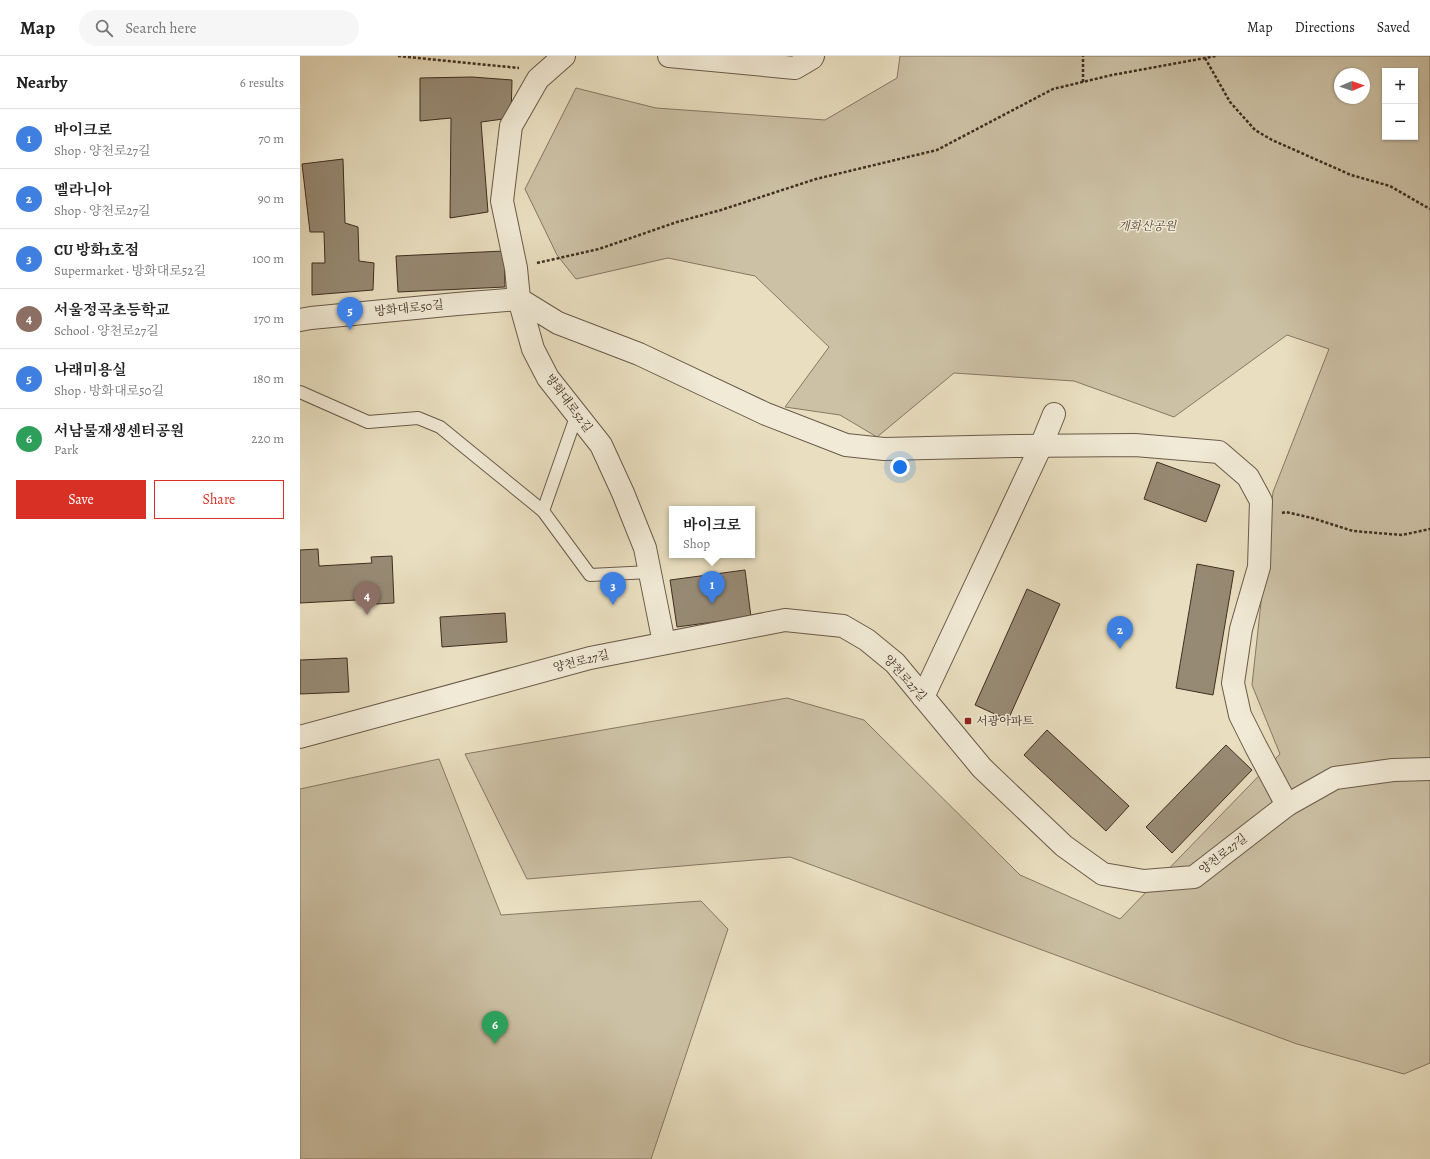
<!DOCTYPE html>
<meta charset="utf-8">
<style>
body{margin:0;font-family:Alegreya,"Noto Serif KR",serif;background:#f6f6f6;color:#222}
.controls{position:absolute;right:12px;top:12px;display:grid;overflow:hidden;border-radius:0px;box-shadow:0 1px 3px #0004}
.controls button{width:36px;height:36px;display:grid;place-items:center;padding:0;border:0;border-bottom:1px solid #e0e0e0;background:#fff;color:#222;font:20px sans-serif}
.compass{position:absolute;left:1034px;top:12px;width:36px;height:36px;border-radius:50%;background:#fff;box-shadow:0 1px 3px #0004;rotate:88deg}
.you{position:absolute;left:600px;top:411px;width:14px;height:14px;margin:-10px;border:3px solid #fff;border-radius:50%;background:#1a73e8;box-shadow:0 0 0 6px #1a73e833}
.badge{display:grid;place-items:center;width:26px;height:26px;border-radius:50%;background:#d93025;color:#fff;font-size:13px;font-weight:700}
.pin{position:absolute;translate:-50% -33px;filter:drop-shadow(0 1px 2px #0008)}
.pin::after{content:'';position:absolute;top:21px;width:14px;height:12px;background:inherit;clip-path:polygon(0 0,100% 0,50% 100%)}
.popup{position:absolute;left:369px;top:450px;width:86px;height:52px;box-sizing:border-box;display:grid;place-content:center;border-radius:0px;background:#fff;filter:drop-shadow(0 1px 3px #0005);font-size:13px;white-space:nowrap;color:#767676}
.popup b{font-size:15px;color:#222}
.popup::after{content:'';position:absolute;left:50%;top:100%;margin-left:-8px;border:8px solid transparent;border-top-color:#fff}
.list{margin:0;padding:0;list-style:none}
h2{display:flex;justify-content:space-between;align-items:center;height:52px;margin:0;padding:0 16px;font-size:17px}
h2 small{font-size:13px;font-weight:400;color:#767676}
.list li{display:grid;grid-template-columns:26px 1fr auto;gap:12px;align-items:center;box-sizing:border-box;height:60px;padding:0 16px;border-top:1px solid #e0e0e0}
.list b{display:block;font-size:15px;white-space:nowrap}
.list p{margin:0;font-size:13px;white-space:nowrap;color:#767676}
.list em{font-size:13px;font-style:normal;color:#767676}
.actions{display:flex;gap:8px;padding:12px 16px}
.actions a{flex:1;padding:9px 0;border:1px solid #d93025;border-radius:0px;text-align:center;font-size:14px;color:#d93025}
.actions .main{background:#d93025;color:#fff}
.icon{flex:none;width:22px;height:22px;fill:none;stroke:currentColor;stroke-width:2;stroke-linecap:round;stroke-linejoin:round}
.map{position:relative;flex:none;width:1130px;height:1103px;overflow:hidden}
header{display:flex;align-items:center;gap:24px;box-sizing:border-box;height:56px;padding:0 20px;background:#fff;border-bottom:1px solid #e0e0e0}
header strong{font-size:19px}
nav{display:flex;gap:22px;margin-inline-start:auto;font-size:14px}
.search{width:280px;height:36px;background:#f6f6f6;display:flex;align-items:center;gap:10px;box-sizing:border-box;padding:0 14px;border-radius:22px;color:#767676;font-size:15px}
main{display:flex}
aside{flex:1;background:#fff}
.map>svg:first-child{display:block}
.green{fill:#ccc1a5;stroke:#867863;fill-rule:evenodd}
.building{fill:#978a74;stroke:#3f2e21}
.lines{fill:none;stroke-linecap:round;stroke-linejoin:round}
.service-casing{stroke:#6a5a49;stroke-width:14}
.minor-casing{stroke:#6a5a49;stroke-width:24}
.path{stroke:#3f2e21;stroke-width:2.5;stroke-dasharray:3 2;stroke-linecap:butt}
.service{stroke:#f1ead6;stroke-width:12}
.minor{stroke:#f1ead6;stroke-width:22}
.poi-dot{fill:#8f2418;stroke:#f1ead6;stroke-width:1.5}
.labels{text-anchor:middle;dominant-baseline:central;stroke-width:3;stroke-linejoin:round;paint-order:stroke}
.park-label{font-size:12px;font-style:italic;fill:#5b4b3b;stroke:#f1ead6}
.street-label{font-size:12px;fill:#3f2e21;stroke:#f1ead6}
.poi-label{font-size:12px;fill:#3f2e21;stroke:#f1ead6;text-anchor:start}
</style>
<header>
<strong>Map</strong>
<div class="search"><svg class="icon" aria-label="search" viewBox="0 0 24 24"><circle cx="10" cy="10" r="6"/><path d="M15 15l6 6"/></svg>Search here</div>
<nav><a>Map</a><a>Directions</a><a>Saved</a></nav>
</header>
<main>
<aside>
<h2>Nearby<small>6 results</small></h2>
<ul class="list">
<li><span class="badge" style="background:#3f7fe0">1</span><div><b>바이크로</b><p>Shop · 양천로27길</p></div><em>70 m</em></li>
<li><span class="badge" style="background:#3f7fe0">2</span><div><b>멜라니아</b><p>Shop · 양천로27길</p></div><em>90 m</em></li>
<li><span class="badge" style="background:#3f7fe0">3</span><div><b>CU 방화1호점</b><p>Supermarket · 방화대로52길</p></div><em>100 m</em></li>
<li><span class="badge" style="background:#8d6e63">4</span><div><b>서울정곡초등학교</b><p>School · 양천로27길</p></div><em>170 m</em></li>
<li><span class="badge" style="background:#3f7fe0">5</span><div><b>나래미용실</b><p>Shop · 방화대로50길</p></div><em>180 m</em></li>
<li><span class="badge" style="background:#2e9e5b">6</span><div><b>서남물재생센터공원</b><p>Park</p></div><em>220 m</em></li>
</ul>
<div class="actions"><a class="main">Save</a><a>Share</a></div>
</aside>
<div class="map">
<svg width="1130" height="1103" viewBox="0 0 1130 1103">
<rect width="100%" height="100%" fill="#e9dfc0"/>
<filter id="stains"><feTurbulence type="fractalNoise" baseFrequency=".005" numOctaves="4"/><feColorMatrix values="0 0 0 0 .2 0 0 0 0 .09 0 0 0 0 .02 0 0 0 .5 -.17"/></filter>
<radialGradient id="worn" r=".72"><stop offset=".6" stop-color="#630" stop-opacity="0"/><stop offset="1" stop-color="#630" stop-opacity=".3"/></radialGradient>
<g class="green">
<path d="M600,0H1130V1007L1104,1018L997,988L490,801L227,823L165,698L487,642L564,664L720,819L820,863L980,698L952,629L973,436L1029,293L987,279L874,361L774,325L654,317L577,381L540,359L485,351L529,291L455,220L368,202L276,223L257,199L225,133L276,32L356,52L525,64L597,22ZM1085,15H1115V81H1085ZM1040,18H1064V42H1040Z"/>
<polygon points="139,703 201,859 401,845 428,873 351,1103 0,1103 0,733"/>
</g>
<g class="building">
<polygon points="172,21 212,24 211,62 181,66 188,156 150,162 151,62 120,65 120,22"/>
<polygon points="43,103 45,167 58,171 59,205 74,207 73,234 12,239 12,207 25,207 24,176 10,176 2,108"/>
<polygon points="204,195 205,231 98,236 96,200"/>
<polygon points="857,406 920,429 906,466 844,443"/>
<polygon points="18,493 19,510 72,507 71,501 92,500 94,547 76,548 76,543 0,547 0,494"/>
<polygon points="897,508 934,515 913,639 876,632"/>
<polygon points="445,514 451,561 377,571 370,524"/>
<polygon points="727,533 760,548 708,664 675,649"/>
<polygon points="205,557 207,586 142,591 140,561"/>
<polygon points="47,602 49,636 0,638 0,604"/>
<polygon points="747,674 829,750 806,775 724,699"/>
<polygon points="926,689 952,714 872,797 846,771"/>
</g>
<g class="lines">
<defs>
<g id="service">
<polyline points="0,336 68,366 118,362 140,371 243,455 290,519 350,516"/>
<polyline points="243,455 277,358"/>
</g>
<g id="minor">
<polyline points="264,0 238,23 211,70 202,145 216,212 219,243 233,293 248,322 301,389 323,437 345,492 364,587"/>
<polyline points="369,0 495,12 512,2 513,0"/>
<polyline points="0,264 11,262 157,248 219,243 258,267 339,298 466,358 546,389 584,393 715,390 835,389 919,396 948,421 961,445 959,511 941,573 933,627 940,659 956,691 987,749"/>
<polyline points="623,641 741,390 754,358"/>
<polyline points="0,681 290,602 485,564 543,570 567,584 595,607 682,712 764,790 803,818 844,825 894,821 987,749 1035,722 1093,714 1130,713"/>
</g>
</defs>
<use href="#service" class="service-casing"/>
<use href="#minor" class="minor-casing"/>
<g class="path">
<polyline points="98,0 219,12"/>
<polyline points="905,2 930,46 955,74 972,84 1051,119 1090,130 1130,153"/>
<polyline points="783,26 783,0"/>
<polyline points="237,207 299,193 377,166 421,154 516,123 637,94 753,33 812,19 916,0"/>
<polyline points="982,457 986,456 1012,462 1053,475 1102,479 1130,473"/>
</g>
<use href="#service" class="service"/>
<use href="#minor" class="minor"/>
</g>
<rect class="poi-dot" x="664" y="661" width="8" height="8" rx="2"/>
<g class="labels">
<g class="park-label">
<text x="847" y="170">개화산공원</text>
</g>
<g class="street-label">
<text transform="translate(109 252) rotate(-6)">방화대로50길</text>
<text transform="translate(269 347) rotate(53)">방화대로52길</text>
<text transform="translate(281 605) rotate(-14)">양천로27길</text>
<text transform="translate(605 622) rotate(48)">양천로27길</text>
<text transform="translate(923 798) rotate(-38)">양천로27길</text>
</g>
<g class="poi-label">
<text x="676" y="665">서광아파트</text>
</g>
</g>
<rect width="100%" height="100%" filter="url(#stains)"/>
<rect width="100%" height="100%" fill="url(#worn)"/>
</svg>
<div class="controls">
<button>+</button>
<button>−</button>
</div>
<svg class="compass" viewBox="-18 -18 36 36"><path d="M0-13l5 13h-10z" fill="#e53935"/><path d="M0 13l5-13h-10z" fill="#767676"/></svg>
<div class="you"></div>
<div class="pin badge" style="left:412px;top:548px;background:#3f7fe0">1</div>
<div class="popup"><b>바이크로</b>Shop</div>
<div class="pin badge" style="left:820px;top:593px;background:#3f7fe0">2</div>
<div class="pin badge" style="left:313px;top:549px;background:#3f7fe0">3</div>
<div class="pin badge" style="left:67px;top:559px;background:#8d6e63">4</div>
<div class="pin badge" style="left:50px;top:274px;background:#3f7fe0">5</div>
<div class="pin badge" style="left:195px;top:988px;background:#2e9e5b">6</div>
</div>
</main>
